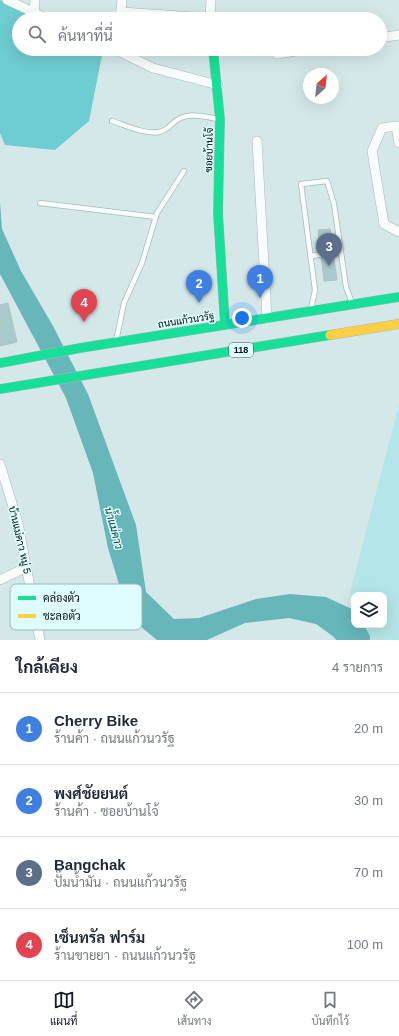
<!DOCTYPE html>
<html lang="th">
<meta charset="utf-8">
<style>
body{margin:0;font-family:Arial,Sarabun,sans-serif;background:#f6f6f7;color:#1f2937}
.controls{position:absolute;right:12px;bottom:12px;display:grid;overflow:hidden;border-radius:8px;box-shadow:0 4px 16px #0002}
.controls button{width:36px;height:36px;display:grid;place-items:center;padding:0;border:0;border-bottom:1px solid #e0e1e3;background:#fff;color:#1f2937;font:20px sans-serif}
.compass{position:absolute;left:303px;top:68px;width:36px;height:36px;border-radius:50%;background:#fff;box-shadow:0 4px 16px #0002;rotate:27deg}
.you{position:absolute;left:242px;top:318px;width:14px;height:14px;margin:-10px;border:3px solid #fff;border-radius:50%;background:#1a73e8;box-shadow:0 0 0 6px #1a73e833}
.badge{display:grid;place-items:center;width:26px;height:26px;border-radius:50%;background:#111827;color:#fff;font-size:13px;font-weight:700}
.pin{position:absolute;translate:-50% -33px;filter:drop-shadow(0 1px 2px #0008)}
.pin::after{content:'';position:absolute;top:21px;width:14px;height:12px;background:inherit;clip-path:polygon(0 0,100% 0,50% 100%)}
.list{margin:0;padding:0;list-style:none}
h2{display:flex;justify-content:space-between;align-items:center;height:52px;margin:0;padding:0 16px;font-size:17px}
h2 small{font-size:13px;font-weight:400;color:#747a83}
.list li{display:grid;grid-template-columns:26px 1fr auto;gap:12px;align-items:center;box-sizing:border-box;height:72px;padding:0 16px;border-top:1px solid #e0e1e3}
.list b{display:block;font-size:15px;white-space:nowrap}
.list p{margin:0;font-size:13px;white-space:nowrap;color:#747a83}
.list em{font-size:13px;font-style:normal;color:#747a83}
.icon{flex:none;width:22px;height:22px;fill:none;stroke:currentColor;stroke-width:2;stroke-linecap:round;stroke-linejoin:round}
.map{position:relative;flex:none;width:399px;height:640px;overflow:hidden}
.search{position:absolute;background:#fff;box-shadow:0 4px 16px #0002;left:12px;right:12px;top:12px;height:44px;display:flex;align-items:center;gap:10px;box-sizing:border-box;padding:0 14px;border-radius:22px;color:#747a83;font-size:15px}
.sheet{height:340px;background:#fff}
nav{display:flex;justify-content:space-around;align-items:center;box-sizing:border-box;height:56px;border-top:1px solid #e0e1e3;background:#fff;font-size:11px;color:#747a83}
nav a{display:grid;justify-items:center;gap:2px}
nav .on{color:#111827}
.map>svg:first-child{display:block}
.green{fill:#b4e5e8}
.forest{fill:#6ecdd2}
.water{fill:#67b6ba}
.building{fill:#a7cacd;stroke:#b2c2c4}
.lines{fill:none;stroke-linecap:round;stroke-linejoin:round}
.lane-casing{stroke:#a8b8b8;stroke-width:6}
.street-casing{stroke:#a8b8b8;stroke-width:10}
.fast-casing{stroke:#a8b8b8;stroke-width:10}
.slow-casing{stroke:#a8b8b8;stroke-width:10}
.lane{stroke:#f9fcfc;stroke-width:4.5}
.street{stroke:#f9fcfc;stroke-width:9}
.fast{stroke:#16e098;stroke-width:9}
.slow{stroke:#ffcf43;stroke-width:9}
.labels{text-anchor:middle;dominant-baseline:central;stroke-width:3;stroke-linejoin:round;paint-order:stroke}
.shield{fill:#dffcfd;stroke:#465758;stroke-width:1}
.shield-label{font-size:9px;font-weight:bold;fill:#041011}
.street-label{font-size:10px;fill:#041011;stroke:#dffcfd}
.water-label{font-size:11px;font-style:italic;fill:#0c4a4d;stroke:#dffcfd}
.key{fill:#dffcfd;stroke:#9db5b6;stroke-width:1}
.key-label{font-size:11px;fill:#041011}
</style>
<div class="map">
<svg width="399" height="640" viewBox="0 0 399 640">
<rect width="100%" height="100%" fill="#d4e8ea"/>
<polygon class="green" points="399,405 399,640 370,640 369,636 364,625 384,625 384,595 354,595 354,604 350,592"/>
<polygon class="forest" points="0,0 39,19 19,19 19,49 101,49 103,50 89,121 55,150 5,145 0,133"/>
<polygon class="water" points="0,202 2,229 21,271 53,326 88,394 136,525 146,592 174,619 199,618 256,599 290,594 326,597 354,610 354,625 364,625 370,636 370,640 336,640 334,637 316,624 289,618 245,623 207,640 157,640 129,617 108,548 93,473 66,398 0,274"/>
<g class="building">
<polygon points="330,229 337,280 324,281 318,230"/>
<polygon points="8,303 17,342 0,346 0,305"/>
</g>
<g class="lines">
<defs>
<g id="lane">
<path d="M112,121C125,125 146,135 159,132C167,131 171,124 177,120C189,112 205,117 219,119"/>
<polyline points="40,203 156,217"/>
<polyline points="311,256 341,252"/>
<polyline points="311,309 315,290 301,184 327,181 334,204 346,287 352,303"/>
<polyline points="116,341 124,303 142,263 157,213 184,171"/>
</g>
<g id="street">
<polyline points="7,0 48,19"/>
<polyline points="121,12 209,18"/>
<polyline points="34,13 35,0"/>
<polyline points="120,19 122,0"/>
<polyline points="210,19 211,0"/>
<polyline points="380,38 399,35"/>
<polyline points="114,49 153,68 218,85"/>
<polyline points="277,54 308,49"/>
<polyline points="257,141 267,318"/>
<polyline points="399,143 396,126 382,128 372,151 384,224 399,232"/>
<polyline points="0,464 18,523 40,640"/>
<polyline points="0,580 27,567"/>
</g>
<g id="fast">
<polyline points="213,49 220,119 218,213 225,325"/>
<polyline points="0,363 80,348 399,297"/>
<polyline points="0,389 330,335"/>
</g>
<polyline id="slow" points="330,335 399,324"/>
</defs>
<use href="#lane" class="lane-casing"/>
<use href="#street" class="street-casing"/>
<use href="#fast" class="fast-casing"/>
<use href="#slow" class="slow-casing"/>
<use href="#lane" class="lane"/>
<use href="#street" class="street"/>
<use href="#fast" class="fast"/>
<use href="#slow" class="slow"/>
</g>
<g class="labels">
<rect class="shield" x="229" y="343" width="24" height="14" rx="3"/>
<g class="shield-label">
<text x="241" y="350">118</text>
</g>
<g class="street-label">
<text transform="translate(209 150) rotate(-89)">ซอยบ้านโจ้</text>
<text transform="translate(186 320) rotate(-9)">ถนนแก้วนวรัฐ</text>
<text transform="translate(20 540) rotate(77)">บ้านแม่คาว หมู่ 5</text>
</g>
<g class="water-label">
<text transform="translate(114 528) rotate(75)">น้ำแม่คาว</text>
</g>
</g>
<rect x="10" y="584" width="132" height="46" rx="6" class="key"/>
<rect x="18" y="596" width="18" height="4" fill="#16e098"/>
<rect x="18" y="614" width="18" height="4" fill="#ffcf43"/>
<g class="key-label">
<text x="43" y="602">คล่องตัว</text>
<text x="43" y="620">ชะลอตัว</text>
</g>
</svg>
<div class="controls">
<button><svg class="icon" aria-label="layers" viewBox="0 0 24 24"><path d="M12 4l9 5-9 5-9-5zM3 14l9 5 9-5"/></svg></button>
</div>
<svg class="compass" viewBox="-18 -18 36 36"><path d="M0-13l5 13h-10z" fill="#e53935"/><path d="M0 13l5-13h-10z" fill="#747a83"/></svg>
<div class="you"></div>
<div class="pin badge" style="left:260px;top:298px;background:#3f7fe0">1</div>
<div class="pin badge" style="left:199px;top:303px;background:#3f7fe0">2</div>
<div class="pin badge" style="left:329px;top:266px;background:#5c6f8a">3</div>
<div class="pin badge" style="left:84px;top:322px;background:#e0444e">4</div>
<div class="search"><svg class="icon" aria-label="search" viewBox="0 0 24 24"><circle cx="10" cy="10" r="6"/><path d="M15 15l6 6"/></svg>ค้นหาที่นี่</div>
</div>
<section class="sheet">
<h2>ใกล้เคียง<small>4 รายการ</small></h2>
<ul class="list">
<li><span class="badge" style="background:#3f7fe0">1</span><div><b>Cherry Bike</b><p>ร้านค้า · ถนนแก้วนวรัฐ</p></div><em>20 m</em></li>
<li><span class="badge" style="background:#3f7fe0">2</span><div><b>พงศ์ชัยยนต์</b><p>ร้านค้า · ซอยบ้านโจ้</p></div><em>30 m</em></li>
<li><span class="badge" style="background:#5c6f8a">3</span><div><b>Bangchak</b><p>ปั๊มน้ำมัน · ถนนแก้วนวรัฐ</p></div><em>70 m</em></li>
<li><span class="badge" style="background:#e0444e">4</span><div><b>เซ็นทรัล ฟาร์ม</b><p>ร้านขายยา · ถนนแก้วนวรัฐ</p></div><em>100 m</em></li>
</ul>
</section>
<nav>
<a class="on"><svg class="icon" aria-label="map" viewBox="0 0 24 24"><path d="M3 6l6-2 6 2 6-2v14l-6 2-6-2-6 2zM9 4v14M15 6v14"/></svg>แผนที่</a>
<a><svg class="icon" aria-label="directions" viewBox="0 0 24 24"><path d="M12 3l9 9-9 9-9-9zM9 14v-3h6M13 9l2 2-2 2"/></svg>เส้นทาง</a>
<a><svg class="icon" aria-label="saved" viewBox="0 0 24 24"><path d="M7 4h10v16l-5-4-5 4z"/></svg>บันทึกไว้</a>
</nav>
